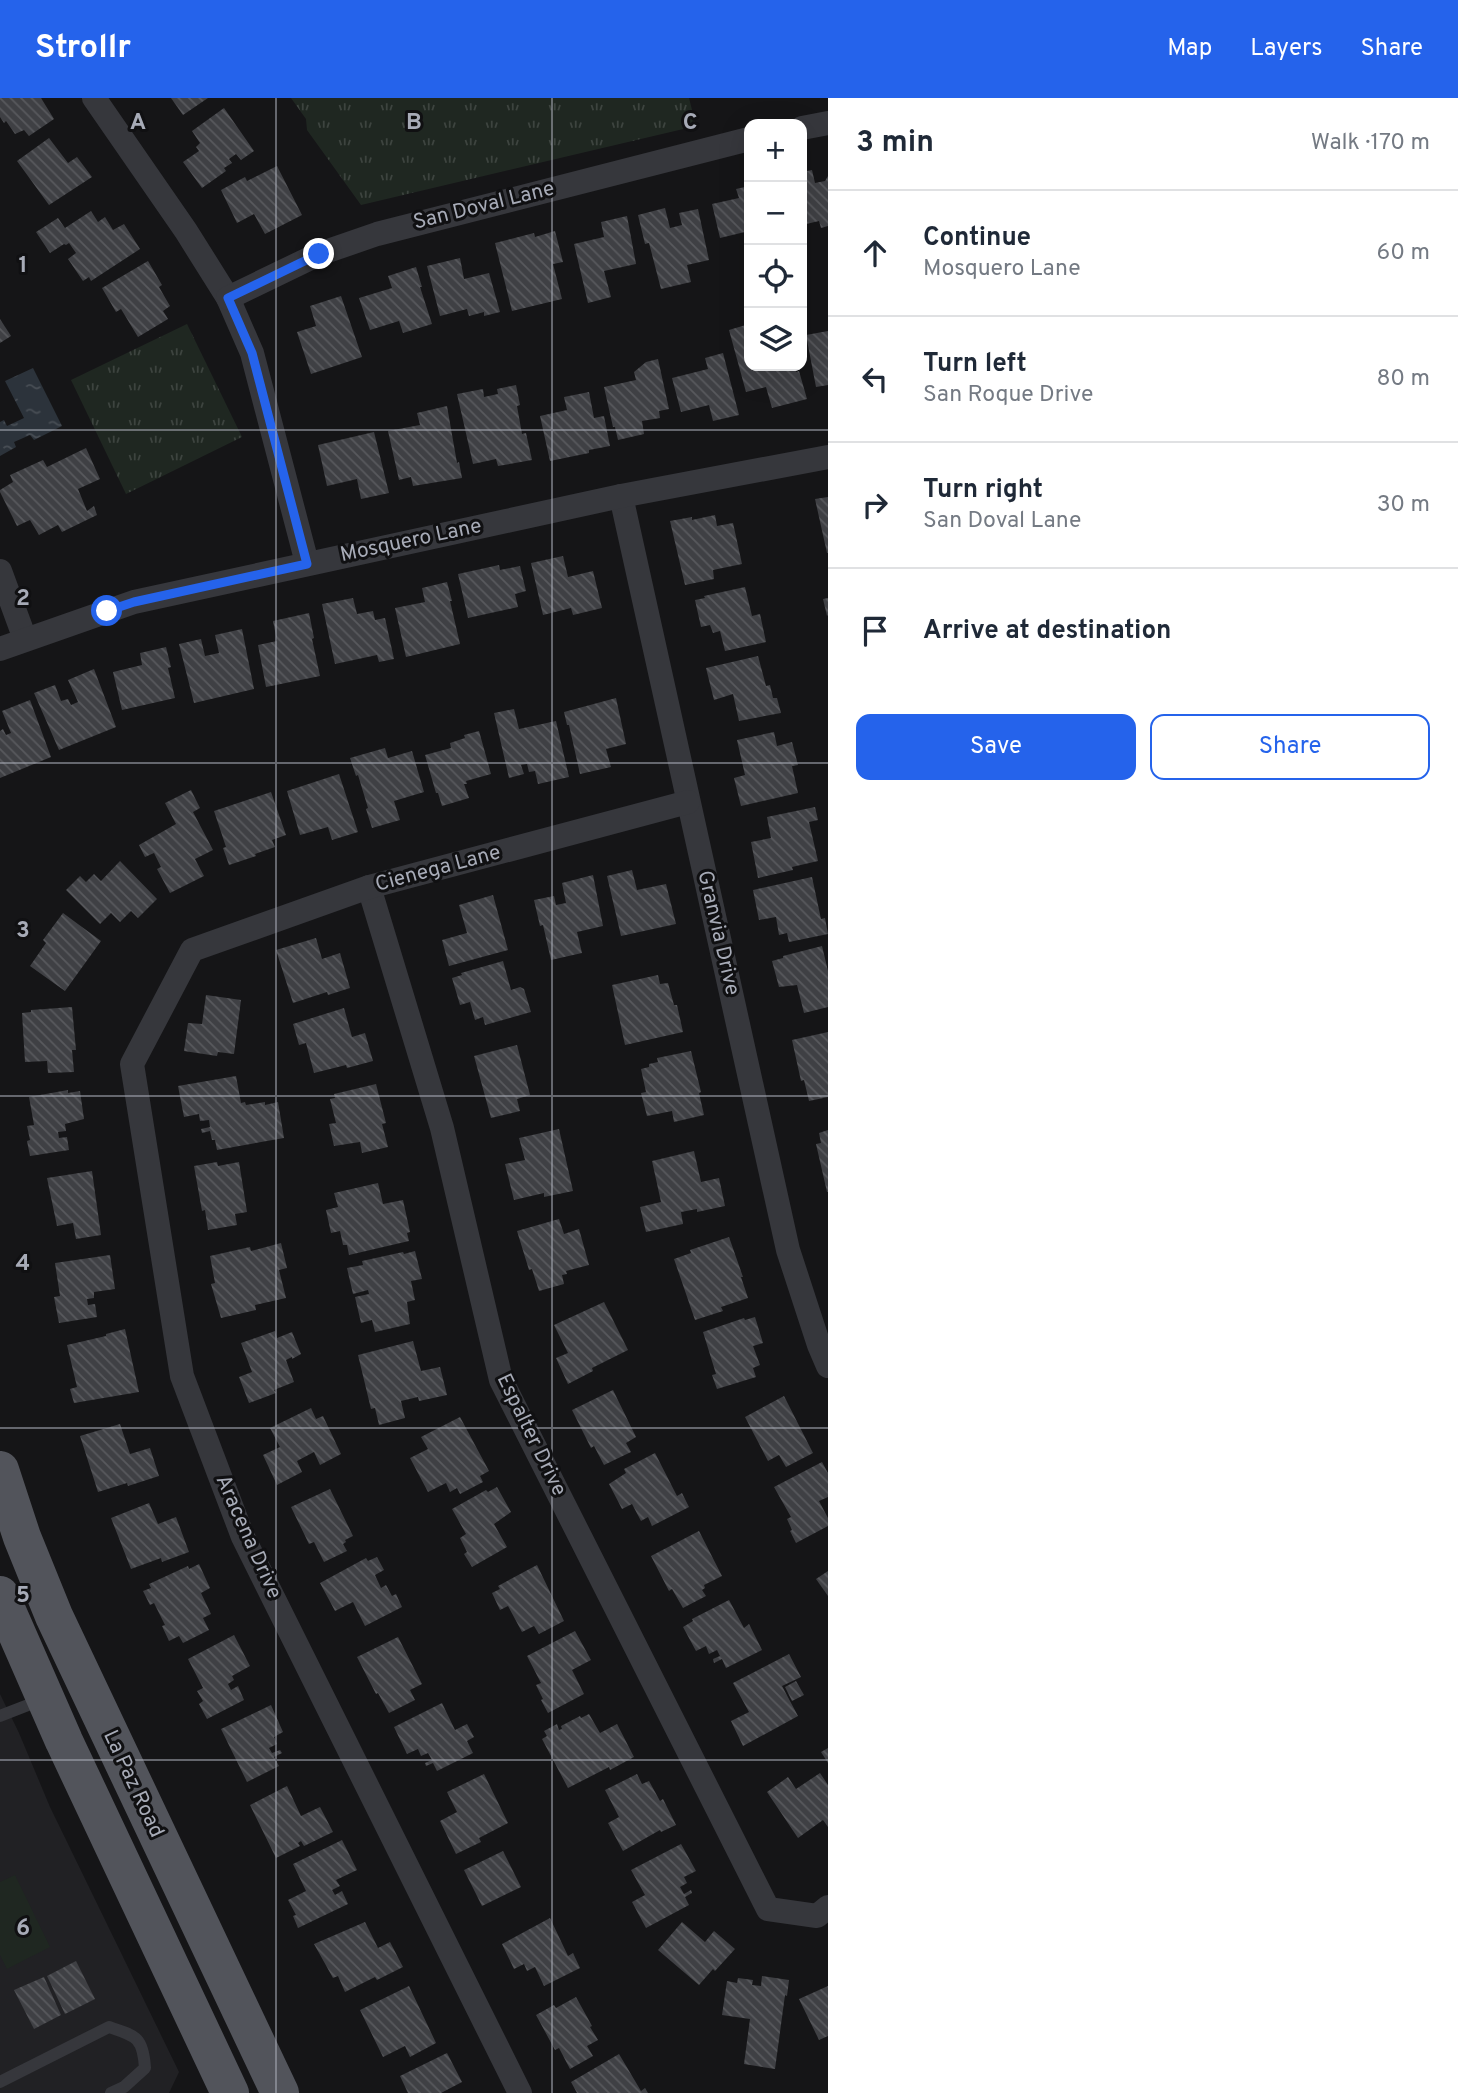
<!DOCTYPE html>
<meta charset="utf-8">
<style>
body{margin:0;font-family:Overpass,sans-serif;background:#f6f6f7;color:#1f2937}
.controls{position:absolute;right:21px;top:21px;display:grid;overflow:hidden;border-radius:14px;box-shadow:0 7px 28px #0002}
.controls button{width:63px;height:63px;display:grid;place-items:center;padding:0;border:0;border-bottom:2px solid #e0e1e3;background:#fff;color:#1f2937;font:35px sans-serif}
.stop{position:absolute;width:21px;height:21px;margin:-16px;border:5px solid #2563eb;border-radius:50%;background:#fff}
.stop.end{background:#2563eb;border-color:#fff;box-shadow:0 2px 7px #0008}
.list{margin:0;padding:0;list-style:none}
h2{display:flex;justify-content:space-between;align-items:center;height:91px;margin:0;padding:0 28px;font-size:30px}
h2 small{font-size:23px;font-weight:400;color:#747a83}
.list li{display:grid;grid-template-columns:46px 1fr auto;gap:21px;align-items:center;box-sizing:border-box;height:126px;padding:0 28px;border-top:2px solid #e0e1e3}
.list b{display:block;font-size:26px;white-space:nowrap}
.list p{margin:0;font-size:23px;white-space:nowrap;color:#747a83}
.list em{font-size:23px;font-style:normal;color:#747a83}
.actions{display:flex;gap:14px;padding:21px 28px}
.actions a{flex:1;padding:16px 0;border:2px solid #2563eb;border-radius:14px;text-align:center;font-size:24px;color:#2563eb}
.actions .main{background:#2563eb;color:#fff}
.icon{flex:none;width:38px;height:38px;fill:none;stroke:currentColor;stroke-width:2;stroke-linecap:round;stroke-linejoin:round}
.map{position:relative;flex:none;width:828px;height:1995px;overflow:hidden}
header{display:flex;align-items:center;gap:42px;box-sizing:border-box;height:98px;padding:0 35px;background:#2563eb;color:#fff}
header strong{font-size:33px}
nav{display:flex;gap:38px;margin-inline-start:auto;font-size:24px}
main{display:flex}
aside{flex:1;background:#fff}
.map>svg:first-child{display:block}
.built{fill:#212124}
.green{fill:#1f2721}
.park{fill:url(#park-tufts)}
.water{fill:url(#water-ripples)}
.building{fill:url(#building-back-hatch)}
.lines{fill:none;stroke-linecap:round;stroke-linejoin:round}
.service{stroke:#36373c;stroke-width:12}
.minor{stroke:#36373c;stroke-width:24}
.primary{stroke:#52545b;stroke-width:38}
.route{stroke:#2563eb;stroke-width:9}
.grid{fill:none;stroke:#a7abb7;stroke-width:2;stroke-opacity:0.55}
.labels{text-anchor:middle;dominant-baseline:central;stroke-width:6;stroke-linejoin:round;paint-order:stroke}
.street-label{font-size:21px;fill:#a7abb7;stroke:#101012}
.grid-label{font-size:23px;text-anchor:middle;font-weight:bold;fill:#a7abb7;stroke:#101012;stroke-width:6;stroke-linejoin:round;paint-order:stroke}
</style>
<header>
<strong>Strollr</strong>
<nav><a>Map</a><a>Layers</a><a>Share</a></nav>
</header>
<main>
<div class="map">
<svg width="828" height="1995" viewBox="0 0 828 1995">
<defs>
<pattern id="park-tufts" width="24" height="20" patternUnits="userSpaceOnUse" patternTransform="scale(1.75)"><rect width="24" height="20" fill="#1f2721"/><path d="M3 7l-1-3M5 7V3M7 7l1-3M15 17l-1-3M17 17v-4M19 17l1-3" fill="none" stroke="#3d443f"/></pattern>
<pattern id="water-ripples" width="26" height="14" patternUnits="userSpaceOnUse" patternTransform="scale(1.75)"><rect width="26" height="14" fill="#2c333b"/><path d="M2 4q2-2 4 0t4 0M15 11q2-2 4 0t4 0" fill="none" stroke="#484e55"/></pattern>
<pattern id="building-back-hatch" width="6" height="6" patternUnits="userSpaceOnUse" patternTransform="scale(1.75)"><rect width="6" height="6" fill="#3f4044"/><path d="M-1 5l2 2M0 0l6 6M5-1l2 2" fill="none" stroke="#58595d"/></pattern>
</defs>
<rect width="100%" height="100%" fill="#151517"/>
<polygon class="built" points="0,1596 19,1635 50,1709 179,1974 169,1995 0,1995"/>
<polygon class="green" points="15,1777 50,1849 7,1871 0,1857 0,1784"/>
<g class="park">
<polygon points="291,0 689,0 696,28 361,107 307,32 306,21"/>
<polygon points="187,226 242,339 126,396 71,282"/>
</g>
<polygon class="water" points="33,270 62,328 34,342 30,337 14,344 16,349 0,358 0,324 4,322 7,328 24,320 5,283"/>
<g class="building">
<polygon points="0,0 41,0 54,21 29,38 24,32 15,36 6,23 4,25 0,19"/>
<polygon points="171,0 208,0 183,17"/>
<polygon points="224,10 254,53 241,62 236,56 229,61 232,65 224,70 226,73 202,90 183,64 199,53 196,49 200,45 192,33"/>
<polygon points="49,40 68,65 77,59 92,79 49,107 17,63"/>
<polygon points="277,68 302,117 265,136 254,116 237,125 221,92 245,79 247,83"/>
<polygon points="812,72 815,85 825,83 828,78 828,128 821,130 819,123 802,127 802,74"/>
<polygon points="749,88 749,133 720,140 712,106 739,100 736,91"/>
<polygon points="665,110 670,130 682,127 679,115 698,111 709,162 687,167 691,184 661,191 649,145 645,146 638,117"/>
<polygon points="91,113 98,124 105,119 113,132 124,126 140,151 91,183 89,179 83,183 68,161 76,155 69,145 66,147 64,146 50,155 36,134 58,120 65,130"/>
<polygon points="627,118 636,166 604,173 611,199 588,205 574,146 604,139 601,124"/>
<polygon points="555,133 563,164 553,166 562,201 512,213 495,145 534,135 535,139"/>
<polygon points="460,160 464,181 489,175 500,214 484,218 484,214 469,218 467,211 440,218 427,168"/>
<polygon points="148,163 162,187 159,189 170,208 163,213 168,221 138,239 121,211 116,214 102,190"/>
<polygon points="416,169 422,189 420,189 432,226 403,235 399,223 370,232 359,200 392,190 388,178"/>
<polygon points="341,198 362,259 311,276 297,234 316,228 310,208"/>
<polygon points="0,221 11,238 0,245"/>
<polygon points="749,226 749,268 794,268 796,274 799,273 807,301 772,310 766,289 746,294 729,232"/>
<polygon points="828,233 828,287 816,289 806,237"/>
<polygon points="723,255 739,317 713,323 709,307 681,314 672,280 708,271 705,260"/>
<polygon points="658,261 669,311 659,313 660,320 642,323 644,336 618,342 615,329 613,329 604,289 636,282 634,274 646,264"/>
<polygon points="516,287 520,307 517,308 522,336 526,335 532,362 498,368 496,361 473,366 457,296 483,291 484,299 498,296 497,291"/>
<polygon points="589,294 594,320 604,318 610,348 589,352 589,355 550,363 540,318 567,312 564,299"/>
<polygon points="447,308 457,365 459,364 462,380 413,388 411,379 399,382 388,333 420,327 417,315"/>
<polygon points="374,334 389,395 361,401 357,381 327,388 318,347"/>
<polygon points="86,350 100,381 78,391 87,413 94,408 97,417 62,434 58,427 39,437 30,422 17,428 0,394 0,392 13,384 10,377 43,362 47,369"/>
<polygon points="828,399 828,455 827,455 815,401"/>
<polygon points="715,417 717,428 733,425 742,466 713,472 714,481 685,487 670,423 692,419 692,422"/>
<polygon points="563,458 568,479 593,473 602,510 573,517 571,510 543,517 531,465"/>
<polygon points="499,467 500,472 520,468 526,493 515,496 518,509 468,520 458,476"/>
<polygon points="447,484 452,503 450,503 460,546 406,559 395,510 425,504 422,490"/>
<polygon points="745,489 752,518 760,516 766,544 725,553 720,533 713,535 710,527 701,529 695,502 705,500 704,498"/>
<polygon points="353,500 357,516 373,513 375,522 385,520 394,561 379,564 377,557 335,566 322,506"/>
<polygon points="828,500 828,517 827,518 823,501"/>
<polygon points="309,515 314,540 312,541 320,578 266,589 258,547 277,543 273,523"/>
<polygon points="242,531 254,591 194,605 179,546 201,541 205,558 219,555 215,537"/>
<polygon points="166,549 171,569 168,570 175,600 122,612 113,574 142,567 140,555"/>
<polygon points="758,558 766,588 770,587 773,600 777,600 781,615 739,623 733,596 714,602 706,570"/>
<polygon points="94,571 116,629 59,652 34,595 55,587 61,603 68,601 71,607 78,604 68,582"/>
<polygon points="616,600 626,646 606,651 611,669 580,676 569,627 567,627 564,614"/>
<polygon points="30,602 51,659 0,680 0,633 3,631 6,637 11,635 2,613"/>
<polygon points="514,611 519,631 556,623 569,679 538,686 535,673 529,674 527,666 521,667 524,676 509,680 494,615"/>
<polygon points="479,633 491,676 466,683 467,686 464,686 469,700 442,708 438,695 436,695 425,657 451,650 450,645 465,640 464,637"/>
<polygon points="774,634 777,648 792,644 798,667 792,668 798,695 741,708 734,680 745,677 737,642"/>
<polygon points="385,650 388,660 412,653 424,694 394,703 400,722 372,730 366,711 368,710 358,677 356,678 350,660"/>
<polygon points="339,676 358,734 332,742 328,729 300,737 287,693"/>
<polygon points="191,692 200,710 193,714 213,752 195,761 204,778 170,795 157,771 161,769 154,755 145,759 139,747 176,726 165,705"/>
<polygon points="271,694 286,737 272,742 275,749 255,756 256,758 229,767 223,750 226,749 214,713"/>
<polygon points="815,709 818,722 809,724 818,763 792,769 793,772 758,780 751,744 771,740 767,719"/>
<polygon points="120,763 157,801 138,820 131,813 120,824 111,815 100,826 66,792 80,778 86,784 94,776 101,783"/>
<polygon points="632,772 637,792 666,786 676,826 621,838 607,778"/>
<polygon points="593,777 603,828 577,834 582,855 551,862 543,827 540,828 534,802 554,798 556,807 566,805 562,785"/>
<polygon points="812,779 821,821 825,820 828,836 789,844 787,835 779,837 776,819 759,822 753,792"/>
<polygon points="493,797 508,852 449,868 442,842 467,835 459,807"/>
<polygon points="63,815 101,843 65,893 30,868 46,845 43,842"/>
<polygon points="316,840 322,861 340,855 350,890 328,897 327,894 293,905 276,852"/>
<polygon points="822,848 828,873 828,909 804,915 797,887 779,889 772,863 783,860 783,858"/>
<polygon points="503,863 511,892 520,889 524,891 531,914 485,927 483,919 475,922 470,904 460,907 452,880 462,877 461,875"/>
<polygon points="658,877 660,886 668,885 674,907 677,907 683,934 625,947 612,887"/>
<polygon points="206,897 241,902 234,956 218,954 217,958 184,953 188,925 202,926"/>
<polygon points="72,909 76,952 72,952 74,974 48,975 47,963 25,964 22,915 31,914 31,912"/>
<polygon points="344,910 352,939 365,935 373,963 347,970 346,967 314,975 306,945 299,947 293,926"/>
<polygon points="828,934 828,999 809,1003 804,982 801,983 792,942"/>
<polygon points="517,947 530,997 517,1001 520,1013 491,1020 474,958"/>
<polygon points="691,953 701,994 699,995 704,1017 674,1024 672,1013 647,1018 641,995 646,994 641,971 649,969 649,966 658,964 657,960"/>
<polygon points="236,978 241,1005 245,1004 246,1007 265,1004 265,1007 278,1004 284,1040 217,1052 215,1042 212,1042 210,1033 202,1035 201,1031 210,1029 209,1022 200,1023 199,1016 184,1019 178,988"/>
<polygon points="376,986 386,1025 382,1026 388,1049 362,1055 360,1044 334,1048 329,1026 336,1025 330,1001 335,1000 334,996"/>
<polygon points="68,992 68,995 80,993 84,1021 65,1026 66,1033 58,1034 59,1040 67,1039 69,1052 30,1058 27,1043 30,1042 27,1028 34,1027 29,999"/>
<polygon points="559,1031 573,1093 544,1099 544,1095 514,1102 505,1066 525,1062 519,1040"/>
<polygon points="828,1032 828,1094 827,1094 816,1046 821,1045 819,1035"/>
<polygon points="694,1053 701,1084 719,1080 725,1108 697,1114 697,1111 681,1114 683,1126 646,1134 640,1109 661,1104 652,1063"/>
<polygon points="217,1064 218,1068 239,1064 247,1114 235,1116 237,1127 208,1132 205,1112 202,1113 194,1068"/>
<polygon points="92,1073 101,1137 76,1141 73,1125 57,1128 47,1080"/>
<polygon points="378,1085 383,1106 403,1102 410,1134 407,1135 409,1143 349,1157 347,1147 343,1147 340,1133 331,1135 326,1112 338,1109 334,1095"/>
<polygon points="559,1121 564,1136 579,1131 589,1167 566,1173 567,1176 562,1177 564,1186 539,1193 532,1171 529,1172 517,1133"/>
<polygon points="729,1139 743,1179 741,1179 748,1200 721,1209 723,1213 695,1222 674,1161 691,1155 690,1152"/>
<polygon points="281,1145 287,1170 279,1172 286,1200 255,1207 256,1212 221,1220 211,1186 215,1185 210,1158 250,1149 251,1153"/>
<polygon points="415,1153 422,1181 411,1183 415,1202 407,1204 410,1226 375,1234 372,1222 361,1225 355,1199 369,1196 368,1192 353,1196 347,1170 363,1167 362,1163 403,1154 404,1156"/>
<polygon points="110,1157 115,1191 94,1194 94,1200 87,1201 88,1207 95,1206 97,1219 59,1225 54,1199 60,1198 55,1165"/>
<polygon points="604,1204 628,1252 592,1270 593,1273 568,1286 556,1260 568,1255 554,1227"/>
<polygon points="755,1219 763,1245 753,1248 760,1267 753,1270 756,1279 717,1291 712,1277 716,1276 703,1234 744,1220 745,1222"/>
<polygon points="125,1231 139,1294 74,1305 70,1291 77,1289 67,1247 106,1238 106,1236"/>
<polygon points="275,1233 277,1240 292,1234 301,1256 292,1261 292,1259 286,1262 294,1284 274,1292 276,1295 249,1305 239,1279 252,1274 241,1245"/>
<polygon points="413,1243 421,1273 440,1269 447,1297 419,1303 418,1299 401,1303 405,1320 379,1327 375,1310 371,1311 358,1257"/>
<polygon points="613,1292 636,1339 626,1345 631,1354 604,1367 594,1348 591,1350 572,1312"/>
<polygon points="784,1298 813,1355 786,1369 779,1357 768,1363 745,1319"/>
<polygon points="311,1310 316,1321 323,1318 341,1356 320,1367 314,1354 297,1363 302,1374 277,1387 263,1357 280,1349 270,1330"/>
<polygon points="460,1319 489,1373 480,1378 483,1384 460,1396 457,1390 450,1394 446,1385 428,1394 410,1360 428,1351 421,1339"/>
<polygon points="120,1326 130,1356 150,1350 159,1378 128,1388 127,1385 98,1394 80,1338"/>
<polygon points="655,1355 677,1398 682,1395 689,1409 652,1428 648,1419 641,1423 632,1406 622,1411 609,1386 626,1375 624,1371"/>
<polygon points="822,1364 828,1375 828,1399 819,1403 828,1420 828,1428 796,1445 790,1433 792,1432 787,1421 791,1419 774,1389"/>
<polygon points="497,1389 511,1414 494,1426 507,1449 472,1469 464,1456 467,1454 460,1440 466,1436 452,1411 486,1392 488,1394"/>
<polygon points="330,1391 353,1438 345,1442 346,1444 343,1446 347,1453 324,1464 314,1444 309,1446 291,1409"/>
<polygon points="149,1405 158,1426 176,1419 189,1454 162,1464 161,1460 131,1471 111,1420"/>
<polygon points="699,1433 722,1478 704,1487 705,1490 702,1492 706,1498 683,1510 672,1491 669,1493 651,1458"/>
<polygon points="377,1459 384,1472 375,1477 381,1490 386,1487 392,1498 396,1496 402,1509 365,1528 353,1504 335,1513 320,1485 366,1460 368,1463"/>
<polygon points="199,1466 210,1490 201,1495 211,1516 203,1520 209,1532 183,1545 179,1538 169,1543 162,1528 165,1527 154,1505 150,1507 143,1493 151,1490 149,1486 188,1468 189,1471"/>
<polygon points="537,1467 564,1523 539,1536 534,1528 522,1534 508,1508 500,1512 492,1495 500,1491 498,1488"/>
<polygon points="828,1473 828,1498 816,1481"/>
<polygon points="729,1502 744,1530 749,1526 762,1552 726,1570 722,1561 714,1565 713,1561 720,1558 717,1552 709,1556 706,1548 696,1553 683,1529 693,1523 692,1521"/>
<polygon points="575,1533 591,1562 572,1572 584,1596 548,1615 541,1602 543,1601 536,1587 541,1585 527,1558"/>
<polygon points="234,1537 250,1568 232,1578 234,1582 228,1586 231,1592 238,1588 244,1602 207,1621 199,1606 203,1603 197,1593 203,1590 188,1561"/>
<polygon points="398,1539 422,1586 410,1592 415,1602 389,1615 378,1595 376,1596 357,1559"/>
<polygon points="789,1556 801,1579 782,1588 798,1618 743,1648 731,1623 749,1614 733,1585"/>
<polygon points="796,1583 804,1597 792,1603 785,1589"/>
<polygon points="442,1605 455,1632 467,1626 474,1639 467,1643 473,1655 437,1673 433,1665 426,1668 425,1665 432,1662 428,1655 421,1658 418,1651 407,1656 394,1629"/>
<polygon points="271,1607 283,1634 274,1639 277,1646 269,1650 272,1655 280,1652 282,1655 274,1659 279,1668 247,1684 221,1631"/>
<polygon points="589,1616 600,1635 617,1626 634,1659 610,1672 609,1669 568,1690 542,1641 547,1638 544,1633 557,1626 559,1632 562,1631 561,1628 580,1618 581,1620"/>
<polygon points="828,1650 828,1665 821,1654"/>
<polygon points="820,1675 828,1687 828,1729 823,1722 798,1740 767,1694 788,1679 796,1691"/>
<polygon points="484,1676 508,1725 479,1740 481,1744 456,1756 440,1723 457,1714 447,1694"/>
<polygon points="637,1676 642,1686 649,1683 660,1703 663,1701 676,1727 661,1734 660,1732 623,1753 608,1725 619,1719 605,1692"/>
<polygon points="287,1688 301,1718 320,1709 333,1734 304,1748 301,1743 298,1745 300,1748 276,1760 250,1707"/>
<polygon points="342,1742 357,1772 336,1782 340,1788 332,1792 335,1797 342,1793 348,1806 298,1830 293,1818 296,1817 288,1802 306,1793 293,1766"/>
<polygon points="681,1746 696,1773 684,1779 687,1785 680,1789 684,1796 691,1792 692,1795 685,1799 689,1807 646,1830 632,1804 645,1797 631,1772"/>
<polygon points="503,1753 521,1789 482,1808 464,1772"/>
<polygon points="550,1820 568,1858 573,1855 580,1870 544,1888 535,1869 527,1873 524,1866 514,1871 502,1846"/>
<polygon points="365,1824 378,1850 390,1844 403,1869 377,1882 375,1879 345,1894 338,1878 333,1880 314,1846"/>
<polygon points="682,1824 705,1844 714,1833 735,1851 715,1873 713,1871 699,1887 658,1852"/>
<polygon points="76,1863 95,1901 65,1916 47,1878"/>
<polygon points="762,1878 789,1882 787,1898 785,1897 775,1971 744,1966 750,1921 722,1917 727,1883 737,1885 738,1880 753,1882 752,1887 761,1888"/>
<polygon points="44,1879 61,1917 34,1931 14,1892"/>
<polygon points="409,1888 436,1945 410,1959 405,1948 383,1959 360,1912"/>
<polygon points="828,1888 828,1938 819,1942 799,1901"/>
<polygon points="576,1899 592,1928 590,1929 598,1942 587,1948 593,1958 570,1971 559,1950 555,1952 536,1917 554,1907 556,1910"/>
<polygon points="447,1955 462,1984 441,1995 408,1995 400,1978"/>
<polygon points="619,1956 641,1993 645,1990 648,1995 577,1995 571,1984"/>
</g>
<g class="lines">
<g class="service">
<polyline points="0,1618 41,1602"/>
<path d="M0,1984L109,1929C136,1938 143,1939 145,1970L124,1989L111,1995"/>
</g>
<g class="minor">
<polyline points="94,0 186,133 228,200 252,255 307,465"/>
<polyline points="802,30 828,25"/>
<polyline points="228,200 319,156 377,136 749,41"/>
<polyline points="621,398 788,1152 819,1247 828,1268"/>
<polyline points="0,473 25,541"/>
<polyline points="0,551 134,504 621,398 828,359"/>
<polyline points="369,789 442,1030 501,1282 768,1811 817,1818 828,1809"/>
<polyline points="520,1995 243,1439 182,1278 132,966 192,852 369,789 688,704"/>
</g>
<g class="primary">
<polyline points="0,1372 22,1439 54,1518 280,1995"/>
<polyline points="0,1497 64,1643 230,1995"/>
</g>
</g>
<g class="lines">
<polyline class="route" points="107,513 134,504 307,466 252,255 228,200 319,156"/>
</g>
<path class="grid" d="M276,0V1995M552,0V1995M0,332H828M0,665H828M0,998H828M0,1330H828M0,1662H828"/>
<g class="labels">
<g class="street-label">
<text transform="translate(484 108) rotate(-14)">San Doval Lane</text>
<text transform="translate(411 443) rotate(-12)">Mosquero Lane</text>
<text transform="translate(438 771) rotate(-15)">Cienega Lane</text>
<text transform="translate(718 835) rotate(77)">Granvia Drive</text>
<text transform="translate(531 1337) rotate(64)">Espalter Drive</text>
<text transform="translate(248 1439) rotate(66)">Aracena Drive</text>
<text transform="translate(133 1686) rotate(65)">La Paz Road</text>
</g>
</g>
<g class="grid-label">
<text x="138" y="31">A</text>
<text x="414" y="31">B</text>
<text x="690" y="31">C</text>
<text x="23" y="174">1</text>
<text x="23" y="507">2</text>
<text x="23" y="839">3</text>
<text x="23" y="1172">4</text>
<text x="23" y="1504">5</text>
<text x="23" y="1837">6</text>
</g>
</svg>
<div class="controls">
<button>+</button>
<button>−</button>
<button><svg class="icon" aria-label="locate" viewBox="0 0 24 24"><circle cx="12" cy="12" r="6"/><path d="M12 2v4M12 18v4M2 12h4M18 12h4"/></svg></button>
<button><svg class="icon" aria-label="layers" viewBox="0 0 24 24"><path d="M12 4l9 5-9 5-9-5zM3 14l9 5 9-5"/></svg></button>
</div>
<div class="stop" style="left:107px;top:513px"></div>
<div class="stop end" style="left:319px;top:156px"></div>
</div>
<aside>
<h2>3 min<small>Walk · 170 m</small></h2>
<ul class="list">
<li><svg class="icon" aria-label="ahead" viewBox="0 0 24 24"><path d="M12 20V5M6 11l6-6 6 6"/></svg><div><b>Continue</b><p>Mosquero Lane</p></div><em>60 m</em></li>
<li><svg class="icon" aria-label="left" viewBox="0 0 24 24"><path d="M17 20v-9H6M10 6l-5 5 5 5"/></svg><div><b>Turn left</b><p>San Roque Drive</p></div><em>80 m</em></li>
<li><svg class="icon" aria-label="right" viewBox="0 0 24 24"><path d="M7 20v-9h11M14 6l5 5-5 5"/></svg><div><b>Turn right</b><p>San Doval Lane</p></div><em>30 m</em></li>
<li><svg class="icon" aria-label="arrive" viewBox="0 0 24 24"><path d="M6 21V4h12l-3 4 3 4H6"/></svg><div><b>Arrive at destination</b></div></li>
</ul>
<div class="actions"><a class="main">Save</a><a>Share</a></div>
</aside>
</main>
